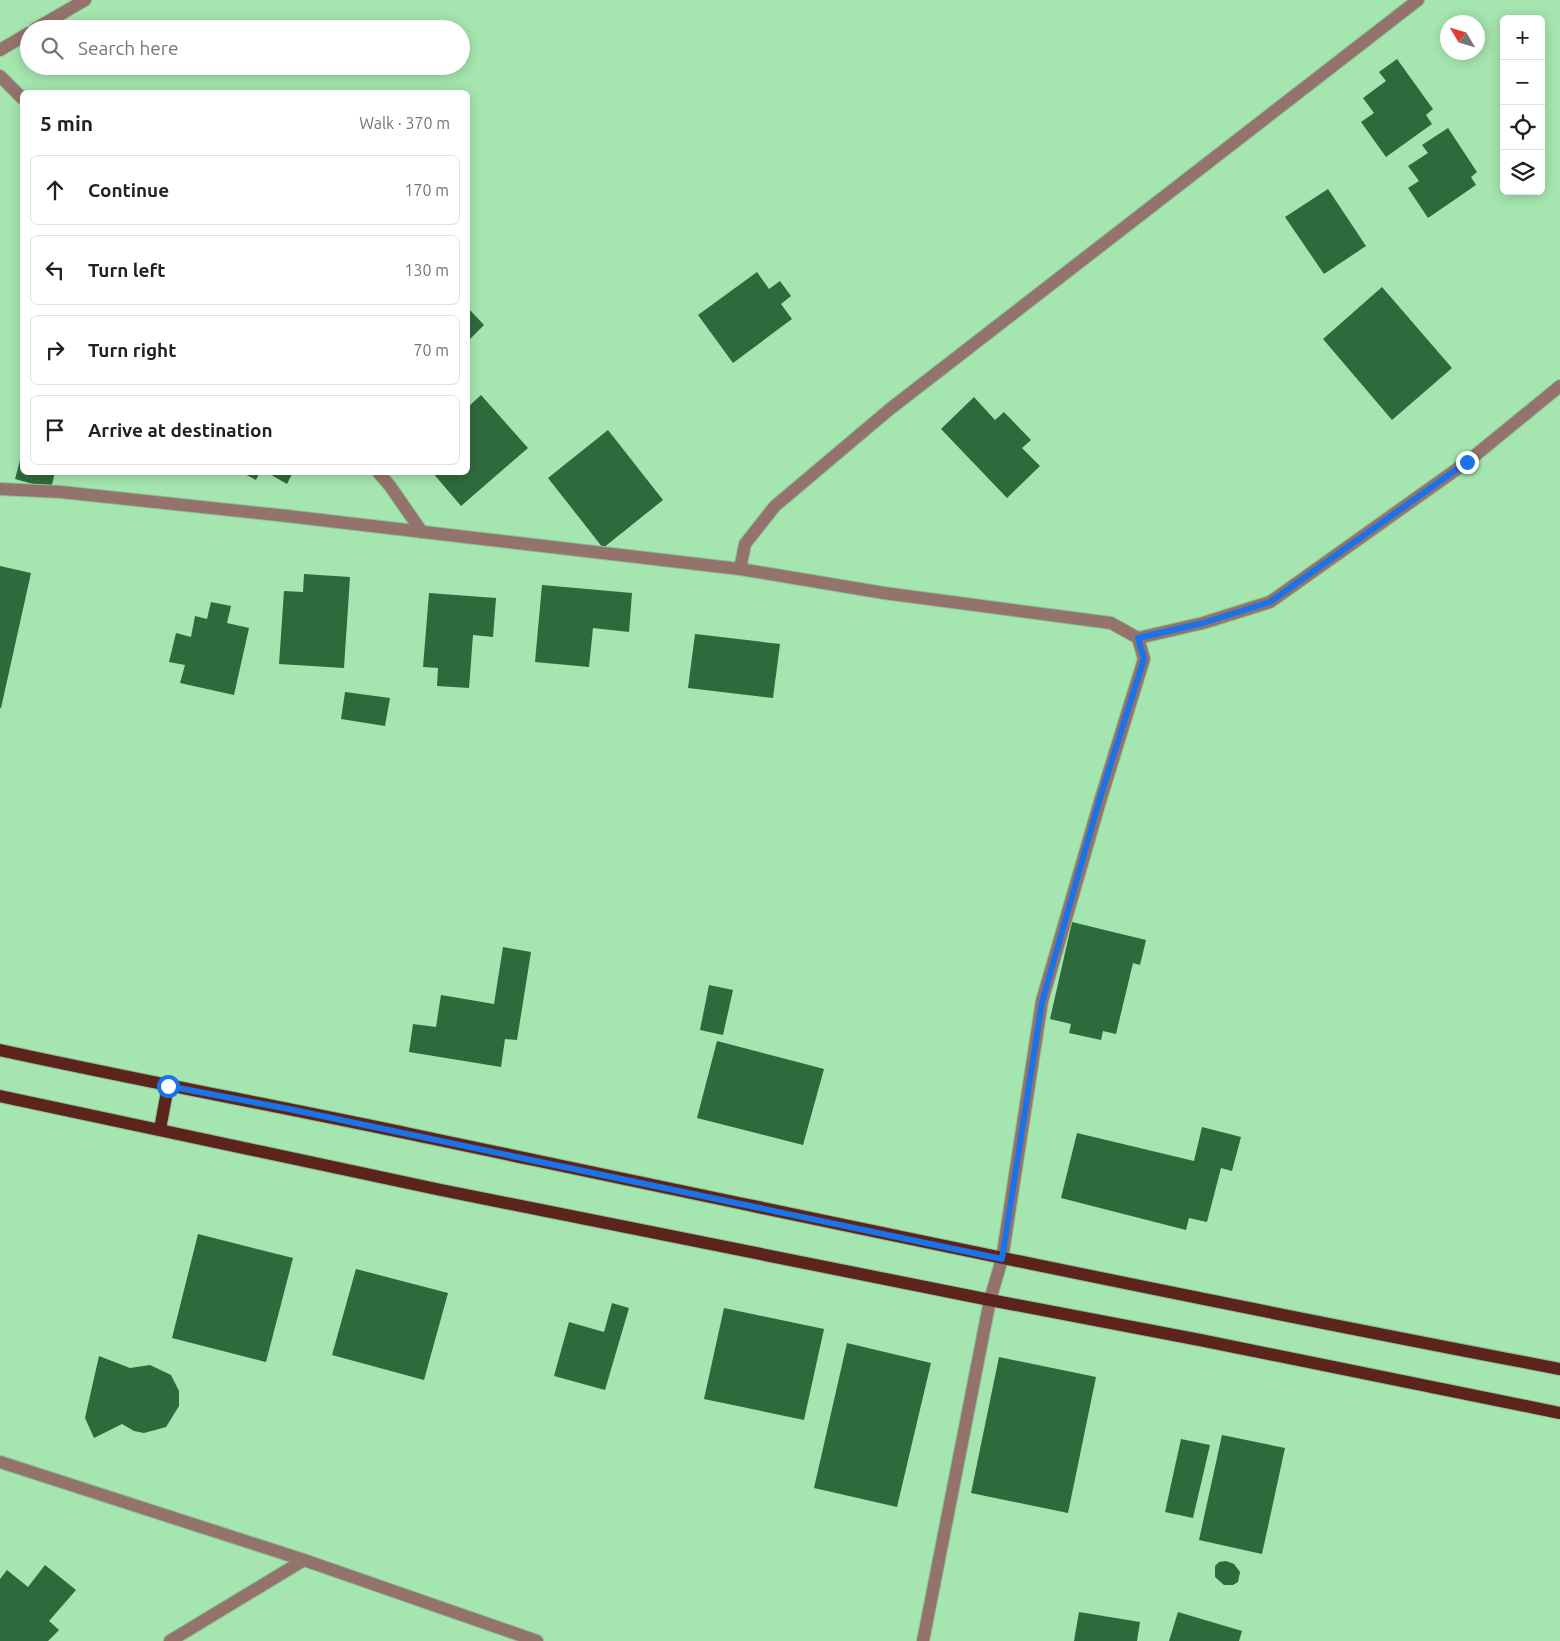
<!DOCTYPE html>
<meta charset="utf-8">
<style>
body{margin:0;font-family:Ubuntu,sans-serif;background:#f2f2f2;color:#202124}
.controls{position:absolute;right:15px;top:15px;display:grid;overflow:hidden;border-radius:8px;box-shadow:0 2px 12px #0003}
.controls button{width:45px;height:45px;display:grid;place-items:center;padding:0;border:0;border-bottom:1px solid #e0e0e0;background:#fff;color:#202124;font:25px sans-serif}
.compass{position:absolute;left:1440px;top:15px;width:45px;height:45px;border-radius:50%;background:#fff;box-shadow:0 2px 12px #0003;rotate:308deg}
.stop{position:absolute;width:15px;height:15px;margin:-11px;border:4px solid #1a73e8;border-radius:50%;background:#fff}
.stop.end{background:#1a73e8;border-color:#fff;box-shadow:0 1px 5px #0008}
.list{margin:0;padding:0;list-style:none}
h2{display:flex;justify-content:space-between;align-items:center;height:65px;margin:0;padding:0 20px;font-size:21px}
h2 small{font-size:16px;font-weight:400;color:#757577}
.list li{display:grid;grid-template-columns:32px 1fr auto;gap:15px;align-items:center;box-sizing:border-box;height:70px;margin:0 10px 10px;padding:0 10px;border:1px solid #e0e0e0;border-radius:8px}
.list b{display:block;font-size:19px;white-space:nowrap}
.list em{font-size:16px;font-style:normal;color:#757577}
.icon{flex:none;width:28px;height:28px;fill:none;stroke:currentColor;stroke-width:2;stroke-linecap:round;stroke-linejoin:round}
.map{position:relative;flex:none;width:1560px;height:1641px;overflow:hidden}
.search{position:absolute;background:#fff;box-shadow:0 2px 12px #0003;left:20px;top:20px;width:450px;height:55px;display:flex;align-items:center;gap:12px;box-sizing:border-box;padding:0 18px;border-radius:28px;color:#757577;font-size:19px}
.panel{position:absolute;background:#fff;box-shadow:0 2px 12px #0003;left:20px;top:90px;width:450px;height:385px;border-radius:8px}
.map>svg:first-child{display:block}
.building{fill:#2e6b3c}
.lines{fill:none;stroke-linecap:round;stroke-linejoin:round}
.minor-casing{stroke:#89c292;stroke-width:14}
.major-casing{stroke:#89c292;stroke-width:14}
.minor{stroke:#95736d;stroke-width:12}
.major{stroke:#5c241d;stroke-width:12}
.route{stroke:#1a73e8;stroke-width:6}
</style>
<div class="map">
<svg width="1560" height="1641" viewBox="0 0 1560 1641">
<rect width="100%" height="100%" fill="#a5e5af"/>
<g class="building">
<polygon points="1397,59 1433,109 1426,115 1432,124 1386,157 1361,122 1374,113 1363,98 1386,81 1379,72"/>
<polygon points="1448,128 1477,172 1471,177 1476,185 1428,218 1408,188 1419,181 1408,166 1428,153 1422,145"/>
<polygon points="1328,189 1366,246 1324,274 1285,217"/>
<polygon points="757,272 769,289 780,281 791,296 781,304 792,319 733,363 698,315"/>
<polygon points="1382,287 1452,368 1392,420 1323,339"/>
<polygon points="468,308 484,325 468,341"/>
<polygon points="481,395 528,448 461,506 432,472 468,472 468,407"/>
<polygon points="974,397 995,420 1004,412 1031,440 1022,448 1040,466 1007,498 941,429"/>
<polygon points="608,430 663,500 603,548 548,478"/>
<polygon points="22,453 22,472 55,472 51,489 15,479"/>
<polygon points="241,472 260,472 256,480"/>
<polygon points="266,472 293,472 287,484"/>
<polygon points="0,566 31,573 1,708 0,708"/>
<polygon points="304,574 350,577 344,668 279,664 284,591 303,592"/>
<polygon points="542,585 632,593 629,632 593,628 589,667 535,662"/>
<polygon points="429,593 496,598 493,637 473,635 469,688 437,686 438,668 423,667"/>
<polygon points="211,602 231,606 227,623 249,628 234,695 180,683 185,665 169,662 176,633 191,637 195,616 207,619"/>
<polygon points="695,634 780,644 773,698 688,688"/>
<polygon points="345,692 390,698 385,726 341,719"/>
<polygon points="1072,922 1146,940 1140,965 1133,963 1116,1034 1103,1031 1101,1040 1069,1033 1071,1024 1050,1019"/>
<polygon points="503,947 531,952 517,1040 505,1039 501,1067 409,1052 413,1024 436,1027 441,995 494,1004"/>
<polygon points="709,985 733,990 723,1035 700,1030"/>
<polygon points="717,1041 824,1069 803,1145 697,1118"/>
<polygon points="1202,1127 1241,1137 1232,1171 1221,1168 1207,1222 1189,1218 1186,1230 1061,1198 1077,1133 1194,1161"/>
<polygon points="198,1234 293,1258 266,1362 172,1338"/>
<polygon points="356,1269 448,1293 424,1380 332,1355"/>
<polygon points="612,1303 629,1308 605,1390 554,1376 569,1322 604,1332"/>
<polygon points="724,1308 824,1329 804,1420 704,1399"/>
<polygon points="847,1343 931,1363 897,1507 814,1488"/>
<polygon points="99,1356 130,1368 150,1365 171,1375 179,1391 179,1406 166,1427 144,1433 134,1431 122,1424 94,1438 85,1418"/>
<polygon points="999,1357 1096,1377 1068,1513 971,1493"/>
<polygon points="1222,1435 1285,1448 1262,1554 1199,1540"/>
<polygon points="1181,1439 1210,1445 1193,1518 1165,1512"/>
<polygon points="1226,1561 1234,1564 1240,1572 1238,1582 1233,1585 1224,1585 1215,1577 1215,1566 1219,1562"/>
<polygon points="45,1565 76,1590 49,1621 59,1630 48,1641 0,1641 0,1579 7,1570 28,1587"/>
<polygon points="1079,1612 1140,1622 1137,1641 1074,1641"/>
<polygon points="1178,1612 1242,1631 1239,1641 1169,1641"/>
</g>
<g class="lines">
<defs>
<g id="minor">
<polyline points="35,29 85,0"/>
<polyline points="0,50 29,33"/>
<polyline points="0,76 22,98"/>
<polyline points="378,472 390,486 422,532"/>
<polyline points="0,489 61,492 287,516 740,569 884,593 1111,623 1138,638 1144,659 1101,798 1042,1001 1002,1259 990,1300 923,1641"/>
<polyline points="740,569 745,544 775,506 890,409 1418,0"/>
<polyline points="1138,638 1203,623 1270,602 1467,462 1560,386"/>
<polyline points="0,1462 304,1560 537,1641"/>
<polyline points="170,1641 304,1560"/>
</g>
<g id="major">
<path d="M0,1050C138,1080 277,1106 415,1135C796,1215 1177,1296 1560,1369"/>
<polyline points="0,1096 441,1190 990,1300 1200,1340 1560,1413"/>
<polyline points="160,1129 168,1086"/>
</g>
</defs>
<use href="#minor" class="minor-casing"/>
<use href="#major" class="major-casing"/>
<use href="#minor" class="minor"/>
<use href="#major" class="major"/>
</g>
<g class="lines">
<polyline class="route" points="168,1086 289,1109 1002,1259 1042,1002 1100,798 1144,659 1138,638 1203,623 1270,602 1467,462"/>
</g>
</svg>
<div class="controls">
<button>+</button>
<button>−</button>
<button><svg class="icon" aria-label="locate" viewBox="0 0 24 24"><circle cx="12" cy="12" r="6"/><path d="M12 2v4M12 18v4M2 12h4M18 12h4"/></svg></button>
<button><svg class="icon" aria-label="layers" viewBox="0 0 24 24"><path d="M12 4l9 5-9 5-9-5zM3 14l9 5 9-5"/></svg></button>
</div>
<svg class="compass" viewBox="-18 -18 36 36"><path d="M0-13l5 13h-10z" fill="#e53935"/><path d="M0 13l5-13h-10z" fill="#757577"/></svg>
<div class="stop" style="left:168px;top:1086px"></div>
<div class="stop end" style="left:1467px;top:462px"></div>
<div class="search"><svg class="icon" aria-label="search" viewBox="0 0 24 24"><circle cx="10" cy="10" r="6"/><path d="M15 15l6 6"/></svg>Search here</div>
<section class="panel">
<h2>5 min<small>Walk · 370 m</small></h2>
<ul class="list">
<li><svg class="icon" aria-label="ahead" viewBox="0 0 24 24"><path d="M12 20V5M6 11l6-6 6 6"/></svg><div><b>Continue</b></div><em>170 m</em></li>
<li><svg class="icon" aria-label="left" viewBox="0 0 24 24"><path d="M17 20v-9H6M10 6l-5 5 5 5"/></svg><div><b>Turn left</b></div><em>130 m</em></li>
<li><svg class="icon" aria-label="right" viewBox="0 0 24 24"><path d="M7 20v-9h11M14 6l5 5-5 5"/></svg><div><b>Turn right</b></div><em>70 m</em></li>
<li><svg class="icon" aria-label="arrive" viewBox="0 0 24 24"><path d="M6 21V4h12l-3 4 3 4H6"/></svg><div><b>Arrive at destination</b></div></li>
</ul>
</section>
</div>
